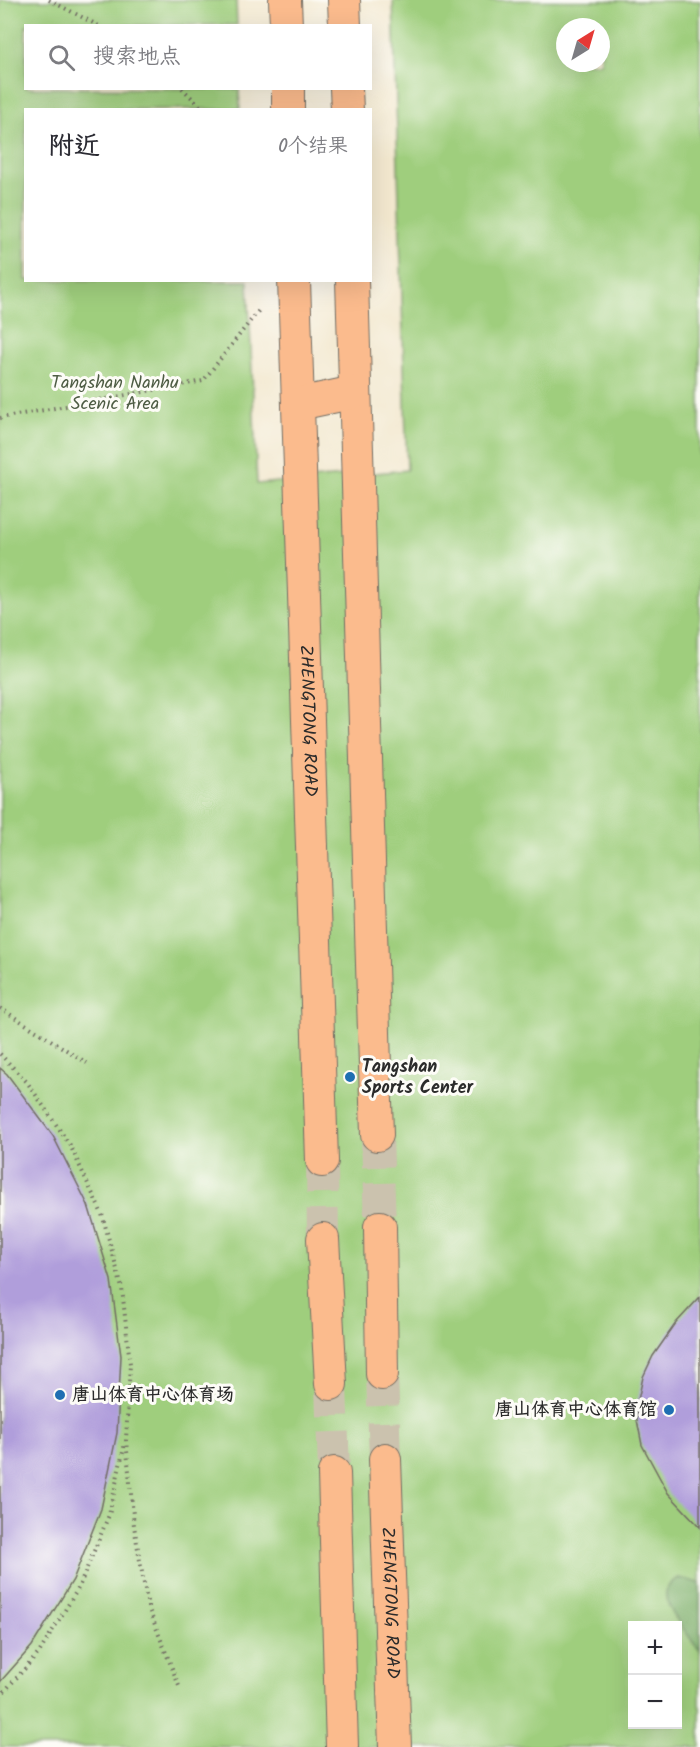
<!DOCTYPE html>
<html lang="zh">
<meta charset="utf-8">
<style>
body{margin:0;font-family:Kalam,"LXGW WenKai TC",sans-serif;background:#f2f2f3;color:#2b2b33}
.controls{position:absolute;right:18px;bottom:18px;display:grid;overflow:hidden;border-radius:0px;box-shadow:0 6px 24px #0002}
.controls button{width:54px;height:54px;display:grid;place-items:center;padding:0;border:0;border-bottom:2px solid #e1e1e2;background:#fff;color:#2b2b33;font:30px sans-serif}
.compass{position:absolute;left:556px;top:18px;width:54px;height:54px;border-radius:50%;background:#fff;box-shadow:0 6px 24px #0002;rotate:37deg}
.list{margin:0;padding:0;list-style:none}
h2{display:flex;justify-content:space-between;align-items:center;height:78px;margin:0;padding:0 24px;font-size:26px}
h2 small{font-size:20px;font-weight:400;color:#7c7c81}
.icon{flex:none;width:33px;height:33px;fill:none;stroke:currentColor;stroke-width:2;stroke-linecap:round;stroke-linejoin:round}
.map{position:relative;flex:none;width:700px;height:1747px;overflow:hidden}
.search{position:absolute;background:#fff;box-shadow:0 6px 24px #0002;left:24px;top:24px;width:348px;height:66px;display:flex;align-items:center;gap:15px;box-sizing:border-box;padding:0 21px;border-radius:0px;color:#7c7c81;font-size:22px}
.panel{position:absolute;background:#fff;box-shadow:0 6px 24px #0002;left:24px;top:108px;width:348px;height:174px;border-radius:0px}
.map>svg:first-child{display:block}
.green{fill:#9fce7d;stroke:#657c54;stroke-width:1.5;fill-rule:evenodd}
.forest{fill:#7fb16c;stroke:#556e4c;stroke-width:1.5}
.building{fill:#b09edb}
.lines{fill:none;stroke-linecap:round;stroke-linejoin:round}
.major-tunnel{stroke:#cbc2ae;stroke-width:32;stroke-dasharray:32 16;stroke-linecap:butt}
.major-casing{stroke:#716d64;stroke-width:34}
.path{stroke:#716d64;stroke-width:4;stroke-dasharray:1.5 4.5;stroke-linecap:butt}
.major{stroke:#fbbb8d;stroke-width:32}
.poi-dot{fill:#1f6fb2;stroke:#fdfcf7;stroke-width:2}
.labels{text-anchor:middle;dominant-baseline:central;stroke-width:6;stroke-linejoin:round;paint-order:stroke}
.park-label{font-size:18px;fill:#4e5c44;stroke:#fdfcf7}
.street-label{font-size:18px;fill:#2b2b2b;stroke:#fdfcf7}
.poi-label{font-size:18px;font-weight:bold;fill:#2b2b2b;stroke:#fdfcf7;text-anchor:start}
</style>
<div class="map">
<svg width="700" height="1747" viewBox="0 0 700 1747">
<rect width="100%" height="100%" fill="#fdfcf7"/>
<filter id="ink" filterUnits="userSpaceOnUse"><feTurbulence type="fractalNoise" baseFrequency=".0167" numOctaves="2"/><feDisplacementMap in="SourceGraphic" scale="12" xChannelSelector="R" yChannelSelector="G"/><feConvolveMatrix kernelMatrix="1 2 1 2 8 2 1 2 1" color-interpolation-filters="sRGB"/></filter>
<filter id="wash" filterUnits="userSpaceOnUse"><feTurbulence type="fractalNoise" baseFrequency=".008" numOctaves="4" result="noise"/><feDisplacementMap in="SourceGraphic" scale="24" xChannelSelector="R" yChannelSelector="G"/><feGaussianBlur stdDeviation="1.35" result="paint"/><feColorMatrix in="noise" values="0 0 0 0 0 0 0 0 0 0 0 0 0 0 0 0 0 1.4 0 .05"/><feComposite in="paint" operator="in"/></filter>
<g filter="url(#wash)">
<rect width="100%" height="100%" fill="#f3e8cf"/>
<path class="green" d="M0,0H236L237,25L26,26V88L239,89L240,109L26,110V280L248,281L257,484L407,470L393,0L700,1V1747H0ZM565,27H601V63H565ZM632,1626H678V1724H632Z"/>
<path class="forest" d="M679,1578L700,1583V1651C691,1638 663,1607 666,1592C668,1584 673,1581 679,1578Z"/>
<g id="blocks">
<g class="building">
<polygon points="0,1068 7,1074 53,1136 88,1205 111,1280 121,1356 117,1433 101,1509 73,1580 32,1646 0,1682"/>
<polygon points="700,1297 700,1527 668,1493 642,1445 637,1420 638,1400 643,1377 653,1356 676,1323"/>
</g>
</g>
</g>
<g filter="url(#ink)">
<use href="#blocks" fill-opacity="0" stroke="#716d64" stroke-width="1.5"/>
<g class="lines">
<g class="major-tunnel">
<polyline points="377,1135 380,1227"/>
<polyline points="322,1161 323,1239"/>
<polyline points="382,1374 385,1459"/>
<polyline points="331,1384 334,1473"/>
</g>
<defs>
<g id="major">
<polyline points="285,0 286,26"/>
<polyline points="344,0 345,26"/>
<polyline points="288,88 288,110"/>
<polyline points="346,88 347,110"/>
<path id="s1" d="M294,280L322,1161"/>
<polyline points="352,280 377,1135"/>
<polyline points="298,404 355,392"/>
<polyline points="380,1227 382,1374"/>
<polyline points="323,1239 331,1384"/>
<path id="s2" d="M385,1459L395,1747"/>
<polyline points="334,1473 342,1747"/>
</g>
</defs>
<use href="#major" class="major-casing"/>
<g class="path">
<polyline points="49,0 99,26"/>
<polyline points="182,88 204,110"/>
<polyline points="0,418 203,381 259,310"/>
<polyline points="0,1008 87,1063"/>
<polyline points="0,1054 27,1082 70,1145 102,1214 122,1288 130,1364 126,1440 134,1526 148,1607 179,1686"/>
<polyline points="0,1696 39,1653 79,1587 109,1515 125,1443"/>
</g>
<use href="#major" class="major"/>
</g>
</g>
<g class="poi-dot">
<circle cx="350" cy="1077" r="6"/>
<circle cx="60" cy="1395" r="6"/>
<circle cx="669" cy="1410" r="6"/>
</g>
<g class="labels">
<g class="park-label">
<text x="115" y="383">Tangshan Nanhu<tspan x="115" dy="21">Scenic Area</tspan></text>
</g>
<g class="street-label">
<text stroke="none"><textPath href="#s1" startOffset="441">ZHENGTONG ROAD</textPath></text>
<text stroke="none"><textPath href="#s2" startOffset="144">ZHENGTONG ROAD</textPath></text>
</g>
<g class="poi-label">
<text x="362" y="1067">Tangshan<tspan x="362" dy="21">Sports Center</tspan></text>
<text x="72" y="1395">唐山体育中心体育场</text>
<text x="657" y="1410" text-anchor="end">唐山体育中心体育馆</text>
</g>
</g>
</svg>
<div class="controls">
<button>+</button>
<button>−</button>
</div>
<svg class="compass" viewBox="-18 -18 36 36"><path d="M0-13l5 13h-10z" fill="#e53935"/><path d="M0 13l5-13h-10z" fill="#7c7c81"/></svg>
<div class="search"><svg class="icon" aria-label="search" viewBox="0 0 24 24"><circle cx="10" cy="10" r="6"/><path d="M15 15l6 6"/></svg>搜索地点</div>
<section class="panel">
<h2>附近<small>0个结果</small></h2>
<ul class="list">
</ul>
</section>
</div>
